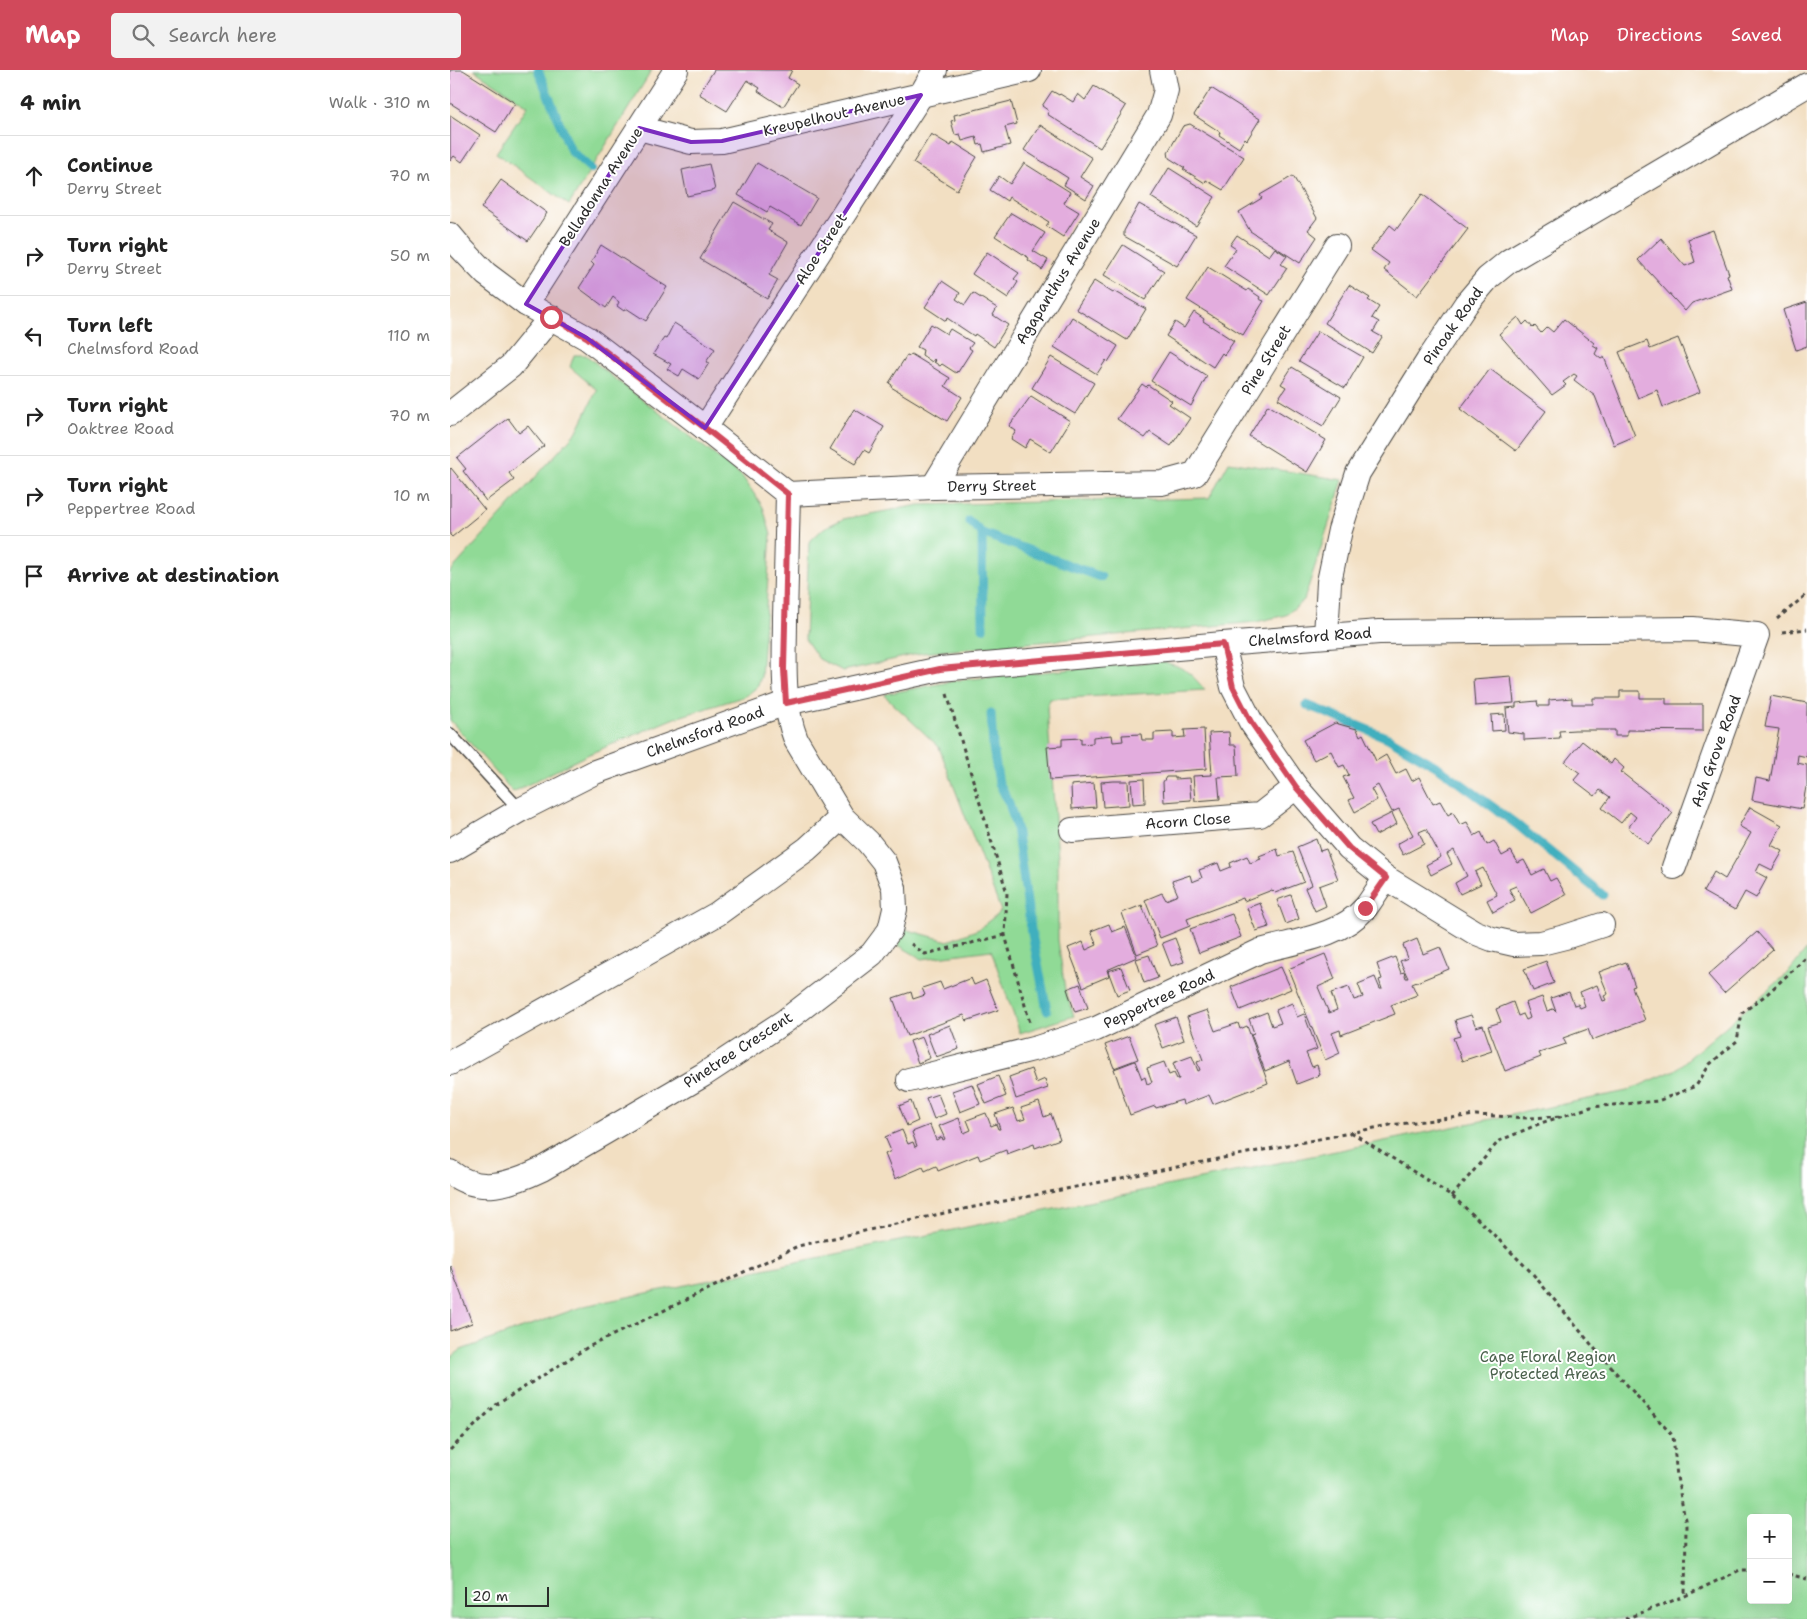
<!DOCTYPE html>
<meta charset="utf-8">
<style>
body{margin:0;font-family:"Shantell Sans",sans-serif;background:#f2f2f2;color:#222}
.controls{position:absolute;right:15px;bottom:15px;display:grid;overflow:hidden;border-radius:5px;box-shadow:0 5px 20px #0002}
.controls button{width:45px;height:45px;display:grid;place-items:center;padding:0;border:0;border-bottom:1px solid #e0e0e0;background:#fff;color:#222;font:25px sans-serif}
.scale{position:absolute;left:15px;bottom:12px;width:84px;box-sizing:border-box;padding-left:5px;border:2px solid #2b2b2b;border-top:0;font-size:14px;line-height:18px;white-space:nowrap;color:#2b2b2b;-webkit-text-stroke:4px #fff;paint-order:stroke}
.stop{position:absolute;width:15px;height:15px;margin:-11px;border:4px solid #d1495b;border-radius:50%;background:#fff}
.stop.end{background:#d1495b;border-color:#fff;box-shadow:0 1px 5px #0008}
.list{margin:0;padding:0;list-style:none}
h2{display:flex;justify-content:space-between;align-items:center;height:65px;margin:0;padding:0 20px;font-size:21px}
h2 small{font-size:16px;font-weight:400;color:#767676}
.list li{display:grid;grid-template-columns:32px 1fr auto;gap:15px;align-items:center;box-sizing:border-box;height:80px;padding:0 20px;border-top:1px solid #e0e0e0}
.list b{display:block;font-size:19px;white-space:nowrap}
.list p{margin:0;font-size:16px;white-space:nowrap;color:#767676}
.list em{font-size:16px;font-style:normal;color:#767676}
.icon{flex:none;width:28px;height:28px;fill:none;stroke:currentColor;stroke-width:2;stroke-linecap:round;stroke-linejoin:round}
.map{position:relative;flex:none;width:1357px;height:1549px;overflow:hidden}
header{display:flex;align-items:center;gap:30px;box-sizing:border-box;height:70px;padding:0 25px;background:#d1495b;color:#fff}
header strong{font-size:24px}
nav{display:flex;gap:28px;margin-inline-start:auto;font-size:18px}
.search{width:350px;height:45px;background:#f2f2f2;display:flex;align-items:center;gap:12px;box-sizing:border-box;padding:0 18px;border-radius:5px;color:#767676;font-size:19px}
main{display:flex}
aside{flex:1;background:#fff}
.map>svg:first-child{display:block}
.green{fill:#90da96;stroke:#5e8260;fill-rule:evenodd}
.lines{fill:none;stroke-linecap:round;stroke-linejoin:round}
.stream{stroke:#41afbe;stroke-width:9}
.building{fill:#e3adde}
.service-casing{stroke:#494642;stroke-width:14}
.minor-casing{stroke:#494642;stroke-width:26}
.path{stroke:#494642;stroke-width:3;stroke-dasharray:4 4;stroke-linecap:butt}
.service{stroke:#fff;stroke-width:11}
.minor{stroke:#fff;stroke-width:24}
.route{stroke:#d1495b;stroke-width:6}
.marked{fill:#7b2cbf;fill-opacity:0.2;stroke:#7b2cbf;stroke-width:4;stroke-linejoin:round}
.labels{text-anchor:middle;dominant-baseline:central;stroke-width:4;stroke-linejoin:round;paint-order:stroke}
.street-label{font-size:15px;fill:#2b2b2b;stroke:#fff}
.park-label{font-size:15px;fill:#49604b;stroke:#fff}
</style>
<header>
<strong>Map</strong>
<div class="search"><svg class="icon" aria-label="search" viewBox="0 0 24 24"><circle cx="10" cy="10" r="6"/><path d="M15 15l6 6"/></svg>Search here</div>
<nav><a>Map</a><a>Directions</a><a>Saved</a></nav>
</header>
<main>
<aside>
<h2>4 min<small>Walk · 310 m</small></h2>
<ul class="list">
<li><svg class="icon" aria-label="ahead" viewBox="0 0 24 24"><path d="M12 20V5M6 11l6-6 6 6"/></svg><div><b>Continue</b><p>Derry Street</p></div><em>70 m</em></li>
<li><svg class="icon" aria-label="right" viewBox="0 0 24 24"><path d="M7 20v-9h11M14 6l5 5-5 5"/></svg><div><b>Turn right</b><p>Derry Street</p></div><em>50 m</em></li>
<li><svg class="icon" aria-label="left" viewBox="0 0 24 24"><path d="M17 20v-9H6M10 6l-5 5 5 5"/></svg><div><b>Turn left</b><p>Chelmsford Road</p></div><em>110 m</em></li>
<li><svg class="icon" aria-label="right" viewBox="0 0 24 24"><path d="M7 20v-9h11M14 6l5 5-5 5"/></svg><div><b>Turn right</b><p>Oaktree Road</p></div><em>70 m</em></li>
<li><svg class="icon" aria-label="right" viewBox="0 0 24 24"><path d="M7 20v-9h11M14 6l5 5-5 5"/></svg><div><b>Turn right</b><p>Peppertree Road</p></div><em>10 m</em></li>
<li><svg class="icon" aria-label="arrive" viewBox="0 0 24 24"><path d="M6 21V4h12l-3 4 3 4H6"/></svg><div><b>Arrive at destination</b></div></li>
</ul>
</aside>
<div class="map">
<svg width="1357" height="1549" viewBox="0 0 1357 1549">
<rect width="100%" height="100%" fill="#fff"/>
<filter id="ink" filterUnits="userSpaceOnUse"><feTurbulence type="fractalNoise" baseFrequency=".02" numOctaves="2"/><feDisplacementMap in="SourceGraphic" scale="10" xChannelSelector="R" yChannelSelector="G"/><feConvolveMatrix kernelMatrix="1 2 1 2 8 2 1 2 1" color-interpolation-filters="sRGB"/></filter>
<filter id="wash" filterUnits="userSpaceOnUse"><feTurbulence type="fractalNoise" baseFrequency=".0096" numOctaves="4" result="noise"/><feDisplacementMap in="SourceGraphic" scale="20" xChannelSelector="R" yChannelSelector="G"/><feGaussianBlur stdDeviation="1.12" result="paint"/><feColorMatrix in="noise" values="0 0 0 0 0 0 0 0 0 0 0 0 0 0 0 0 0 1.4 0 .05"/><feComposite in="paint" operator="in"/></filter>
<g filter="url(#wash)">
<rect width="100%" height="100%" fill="#f2dfc2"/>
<g class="green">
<polygon points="24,0 202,0 119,135 46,83 78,36"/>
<polygon points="124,285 136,285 164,308 292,406 313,437 321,465 311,607 307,617 296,626 222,649 137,685 63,722 0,650 0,502 127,361 147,320 120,297"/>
<polygon points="779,392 893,410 854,530 836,545 806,552 472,583 393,601 369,589 355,569 359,472 374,458 393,449 469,435 759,428"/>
<path d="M710,591C734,597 739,601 755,620L600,629L597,639L608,788V870L615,920L624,946L570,963L541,880L472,889L448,875L454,859L498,871L529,859L551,841L489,677L436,627L435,624L510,610Z"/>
<path d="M1357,879V1549H0V1288L11,1280L134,1236L1177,1021L1225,1000L1338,903ZM1301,1448H1338V1530H1301Z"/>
</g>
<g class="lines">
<g class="stream">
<polyline points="88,0 121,81 141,99"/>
<polyline points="519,451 532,463 651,507"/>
<polyline points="532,463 533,558"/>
<polyline points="857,635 938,668 991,699 1066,754 1153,825"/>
<polyline points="541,643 543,678 549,713 559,733 566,757 581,859 597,940"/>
</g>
</g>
<g id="blocks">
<g class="building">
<polygon points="0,0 13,0 65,33 46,62 0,33"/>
<polygon points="264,0 342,0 338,8 348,14 333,37 308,21 310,18 297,10 277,41 249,24"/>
<polygon points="644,16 676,36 650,78 597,44 599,41 592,36 602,21 609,25 610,24 623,32 628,24 635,30"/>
<polygon points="761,18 810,49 797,70 795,68 789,78 769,65 770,62 744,45"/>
<polygon points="561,31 567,54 555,57 560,75 534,82 532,74 528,75 526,67 512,71 510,64 505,65 501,51 505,50 504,45"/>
<polygon points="0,45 30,65 12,92 4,86 0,91"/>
<polygon points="740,54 794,87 773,120 756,110 755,113 733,99 735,98 719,88 718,82 733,56"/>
<polygon points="590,55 642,88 630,107 644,116 636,129 614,115 618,108 574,80"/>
<polygon points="481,64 501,76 503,72 527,87 507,120 463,93"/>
<polygon points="307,93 367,128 351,155 320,137 317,142 288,125"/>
<polygon points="574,93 620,122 614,133 629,142 613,167 596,156 599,152 559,127 557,131 540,120 549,106 560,114"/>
<polygon points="259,94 265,120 237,126 232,100"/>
<polygon points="719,98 765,127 746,156 701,127"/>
<polygon points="843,106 867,148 858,160 867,167 850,193 800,161 789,142 812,128 810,125"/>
<polygon points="51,110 97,143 78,171 31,138"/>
<polygon points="972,124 1018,159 967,226 934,200 939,193 921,180 940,155 946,160"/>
<polygon points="284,132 322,154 318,160 338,172 319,205 328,210 317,229 250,189"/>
<polygon points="689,134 746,165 727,196 674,166 674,161"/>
<polygon points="561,143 595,163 583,181 598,190 592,200 578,190 579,188 545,166"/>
<polygon points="1263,160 1279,204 1277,205 1282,219 1242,233 1235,241 1188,190 1211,168 1235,196 1245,192 1238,169"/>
<polygon points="787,165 819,186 825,178 837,186 831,194 837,198 819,225 774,196 786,179 780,175"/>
<polygon points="151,175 217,217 196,251 176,238 174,241 167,236 169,232 163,227 156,238 129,218 144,195 141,192"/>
<polygon points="673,175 714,201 695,230 654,205"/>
<polygon points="537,182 569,203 564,209 568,212 558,228 522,204"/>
<polygon points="758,197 797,221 798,219 810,227 809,229 814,231 793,265 737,230"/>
<polygon points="492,211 510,223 506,229 515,235 523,223 547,238 543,245 558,255 544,277 525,264 524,266 497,248 496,251 475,237"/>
<polygon points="644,211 663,223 664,221 696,239 677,270 626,239"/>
<polygon points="899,215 920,228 918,230 929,237 922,248 929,252 923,262 932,267 922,283 875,253"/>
<polygon points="1357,232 1357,276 1346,280 1333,240"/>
<polygon points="744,242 754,249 753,251 784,271 774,285 772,283 763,297 716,266 725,252 734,258"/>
<polygon points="622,247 668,276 658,292 656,290 647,304 604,277"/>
<polygon points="1068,247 1073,255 1077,251 1083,258 1085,256 1091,263 1097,257 1103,262 1114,249 1144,273 1143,275 1148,278 1145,284 1151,289 1154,287 1185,366 1164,375 1145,326 1124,310 1127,306 1124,304 1113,312 1116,315 1102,325 1049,264"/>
<polygon points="224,253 265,279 256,292 259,293 249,309 233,299 229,306 217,299 221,294 203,284 214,268 216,269"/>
<polygon points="481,254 497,264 500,259 523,273 519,278 522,280 508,302 507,301 506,303 492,294 490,296 484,292 486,291 484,289 482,292 472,285 473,280 467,277"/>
<polygon points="868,261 913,287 895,318 849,291"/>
<polygon points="1228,268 1250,322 1213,337 1207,320 1188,328 1169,282 1197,271 1200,279"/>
<polygon points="719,282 757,306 741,336 701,311"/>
<polygon points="461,284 500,308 495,316 512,327 497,351 441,317 442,315 439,313 457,285 460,286"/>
<polygon points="601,287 644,313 625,344 582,318"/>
<polygon points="842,297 891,327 873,356 828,329 836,317 831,314"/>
<polygon points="1040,299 1096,341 1066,381 1010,339"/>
<polygon points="692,314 696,317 698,315 722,331 719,334 740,348 721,376 700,362 695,368 667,349"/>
<polygon points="581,326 620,351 601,382 580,369 575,378 561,369 566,361 559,356"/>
<polygon points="818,335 876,370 857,402 799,366"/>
<polygon points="404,339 434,357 419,383 414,380 405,394 380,379"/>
<polygon points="58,348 69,363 78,356 94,376 59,403 64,410 36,431 13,401 16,399 7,388"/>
<polygon points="1,398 35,440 2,467 0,465 0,399"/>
<polygon points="1061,606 1064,633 1025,636 1023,609"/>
<polygon points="1170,621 1190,621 1190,628 1216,628 1216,634 1253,634 1253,661 1177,660 1177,666 1165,666 1165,660 1125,660 1109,661 1110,668 1074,670 1074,664 1058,662 1056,638 1066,637 1066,633 1087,631 1088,636 1099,636 1099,630 1122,628 1122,634 1143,634 1143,628 1170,628"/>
<polygon points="1321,626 1357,633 1357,687 1348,685 1347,693 1357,695 1357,717 1356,717 1352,739 1302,730 1306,708 1320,711 1329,659 1315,657"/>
<polygon points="1054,644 1055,660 1042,661 1041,645"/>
<polygon points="885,653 907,659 910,666 913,664 926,691 936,685 946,704 956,699 962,711 969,707 983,734 990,731 998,745 1003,742 1010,755 1017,752 1024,766 1031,762 1037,775 1044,771 1052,786 1061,781 1068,793 1074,790 1082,805 1094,799 1100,811 1106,808 1116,825 1081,843 1066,816 1059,819 1065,830 1043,842 1037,830 1047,825 1033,798 1025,802 1031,814 1010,824 1005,813 1017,806 1004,780 997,784 1002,794 981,805 976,795 991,787 976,759 969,762 974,774 953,785 947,774 963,765 949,739 942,742 928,715 921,719 927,730 905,742 899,730 904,728 893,707 899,705 894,695 889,697 881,681 864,690 853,670"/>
<polygon points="754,659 756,699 600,710 597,677 612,676 612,669 631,668 631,674 643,673 643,667 662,665 663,672 673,671 672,665 691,664 692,670 704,670 704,663 723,662 723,668 735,667 734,660"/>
<polygon points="779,662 780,675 786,675 788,706 768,707 770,729 745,731 743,706 762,705 759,663"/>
<polygon points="1132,671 1161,694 1164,689 1174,698 1171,702 1223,743 1198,774 1178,758 1186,747 1180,742 1171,753 1152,738 1160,727 1150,720 1145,726 1124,710 1130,703 1115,692"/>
<polygon points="716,707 725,707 725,709 739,708 741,730 714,732 713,712"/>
<polygon points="694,709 695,733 683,734 681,710"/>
<polygon points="664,711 678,711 679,735 653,737 651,712"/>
<polygon points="644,713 646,737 622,739 621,715"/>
<polygon points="1300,737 1332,755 1321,775 1333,781 1322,800 1310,794 1306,802 1317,808 1306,828 1295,822 1285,840 1253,822 1264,802 1275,809 1301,763 1289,756"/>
<polygon points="942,743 947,754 926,765 920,754"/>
<polygon points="866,769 870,781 876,779 888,809 869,816 876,836 865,841 855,818 862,815 847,777"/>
<polygon points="827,779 829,786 843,782 854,812 825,823 822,820 794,831 793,828 737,849 740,856 710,868 695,830 712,823 716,830 728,825 722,811 740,805 742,812 752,808 749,800 768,793 771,801 781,797 780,793 797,786 800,793 811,789 809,786"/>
<polygon points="841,825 849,849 836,854 827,830"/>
<polygon points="810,833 819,857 806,861 797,838"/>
<polygon points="692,835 707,876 687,884 672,843"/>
<polygon points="782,844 791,867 749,883 740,859"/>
<polygon points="659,854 662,862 675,857 687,887 657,900 659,906 633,917 618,878 633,872 636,880 647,875 641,861"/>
<polygon points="1307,862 1323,880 1274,923 1258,905"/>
<polygon points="725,868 734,892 721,896 712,873"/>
<polygon points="967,869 973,884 990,877 999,899 962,914 967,925 941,935 945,944 891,965 890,960 882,963 890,983 875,990 838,899 875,884 885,909 868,917 879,943 887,940 881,923 899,917 904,930 913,927 908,914 925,907 930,919 932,919 929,910 932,909 927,894 945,887 951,903 954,902 956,908 958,908 950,891 958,888 953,875"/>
<polygon points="699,885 708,908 694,913 686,889"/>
<polygon points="1096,891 1104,913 1083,921 1074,899"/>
<polygon points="1176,892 1185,916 1182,917 1195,950 1142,970 1138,959 1113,968 1116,974 1089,983 1091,987 1055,1001 1038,956 1051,952 1046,939 1063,932 1068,946 1073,944 1076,950 1080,948 1075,933 1092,927 1097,941 1103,939 1106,942 1101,928 1119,922 1124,935 1128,934 1130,938 1135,936 1130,922 1147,915 1153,931 1156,930 1154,926 1158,924 1149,902"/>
<polygon points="671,897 680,920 667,925 658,901"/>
<polygon points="831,897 841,919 790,940 781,917"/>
<polygon points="521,908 524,915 536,910 548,940 516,951 514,945 457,966 443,928 461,922 463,929 475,925 472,918 490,912 493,919"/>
<polygon points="630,914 638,938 625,942 617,919"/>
<polygon points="842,933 847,947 854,944 867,979 856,983 862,997 867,995 870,1005 847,1014 839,991 815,1001 801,964 804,963 799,949 817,942 822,956 831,953 826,940"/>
<polygon points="757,940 765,961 788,953 790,959 797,956 818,1013 763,1034 759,1025 733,1035 732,1030 706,1038 705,1036 680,1045 664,999 685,991 692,1009 695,1007 697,1014 702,1012 697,998 714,992 719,1005 724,1003 727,1009 729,1009 723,993 742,986 748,1001 750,1000 747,992 753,990 737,947"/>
<polygon points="1021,945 1026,957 1033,955 1042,981 1012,991 1003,968 1010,966 1005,950"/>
<polygon points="726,947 734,970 713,978 704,955"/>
<polygon points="500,955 509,979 486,987 477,964"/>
<polygon points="679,966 688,989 664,998 655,975"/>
<polygon points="472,967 480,988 468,993 460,971"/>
<polygon points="581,999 586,1013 595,1009 598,1018 566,1029 559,1007"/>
<polygon points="548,1006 556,1026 536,1034 528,1014"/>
<polygon points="522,1014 530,1034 510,1042 502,1021"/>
<polygon points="488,1024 496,1044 484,1049 476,1028"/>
<polygon points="461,1031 468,1051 457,1056 449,1036"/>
<polygon points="589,1032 594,1047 601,1044 610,1069 585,1078 584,1074 557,1084 556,1080 530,1090 528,1085 488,1101 486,1096 475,1101 473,1097 445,1109 435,1084 441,1081 435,1067 452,1060 458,1074 463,1072 465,1077 467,1076 462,1062 480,1055 486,1070 492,1067 493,1070 495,1069 489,1056 509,1048 514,1063 521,1060 517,1050 536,1043 541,1056 546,1054 548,1059 550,1059 545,1044 563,1038 568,1051 575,1049 571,1038"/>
<polygon points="0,1195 22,1253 0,1261"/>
</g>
</g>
</g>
<g filter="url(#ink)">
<use href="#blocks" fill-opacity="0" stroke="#494642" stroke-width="1"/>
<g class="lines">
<defs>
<polyline id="service" points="0,664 70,740"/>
<g id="minor">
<polyline points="189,58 241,72 272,71 579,0"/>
<polyline points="0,165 11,178 36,204 76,234 137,268 255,358 338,424 483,417 712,413 745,404 887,176"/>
<polyline points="76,234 226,0"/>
<polyline points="0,344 61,296 101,247"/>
<polyline points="255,358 471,25 485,0"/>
<polyline points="483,417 709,45 716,20 712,0"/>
<polyline points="876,566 879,512 890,460 908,403 978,291 1016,234 1038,208 1059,191 1357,15"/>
<polyline points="773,574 783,617 801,652 846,717 899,778 936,808 1024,862 1042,869 1064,874 1091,873 1115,867 1152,855"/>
<polyline points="622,760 810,745 846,717"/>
<polyline points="0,781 70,740 145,702 336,633 490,599 773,574 929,562 1243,559 1307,565 1224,797"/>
<polyline points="0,993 267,844 357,779 392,747"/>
<path d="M459,1010L587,978L646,959L810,881C846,871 890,867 916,837C923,828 929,817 936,808"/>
<path d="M0,1102C29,1125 61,1114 92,1099L253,1005L335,951L422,884L440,860L445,839L444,818L434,792L418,772L392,747L346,670C331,631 335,589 335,548C336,507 337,466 338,424"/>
</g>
</defs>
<use href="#service" class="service-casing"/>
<use href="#minor" class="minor-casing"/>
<g class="path">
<polyline points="1327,549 1357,524"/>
<polyline points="1332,562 1357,559"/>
<polyline points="497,624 557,823 555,865 580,953"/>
<polyline points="461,874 475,884 555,865"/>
<polyline points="901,1062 1002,1126 1030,1151 1082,1203 1150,1285 1223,1366 1227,1407 1236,1455 1235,1526"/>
<polyline points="1002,1126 1049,1071 1091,1053 1141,1037 1208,1031 1246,1016 1260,994 1287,971 1292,943 1317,924 1357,887"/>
<polyline points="0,1380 46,1335 138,1277 348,1176 499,1142 940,1055 1026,1045 1079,1048 1112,1046"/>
<polyline points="1338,1504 1357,1509"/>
<polyline points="1175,1549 1235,1526 1290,1500 1301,1500"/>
</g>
<use href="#service" class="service"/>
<use href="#minor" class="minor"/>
</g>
</g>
<g class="lines" filter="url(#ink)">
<polyline class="route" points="101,247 138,268 255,358 338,424 334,599 336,633 490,599 773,574 783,617 801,652 846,717 899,778 936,808 915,838"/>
</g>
<path class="marked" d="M471,25L255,358L137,268L76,234L189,58L241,72L272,71Z"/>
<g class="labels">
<g class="street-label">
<text transform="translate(384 45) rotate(-13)">Kreupelhout Avenue</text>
<text transform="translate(151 117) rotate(-57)">Belladonna Avenue</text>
<text transform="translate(371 179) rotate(-57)">Aloe Street</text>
<text transform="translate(608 211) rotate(-58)">Agapanthus Avenue</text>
<text transform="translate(1003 256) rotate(-55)">Pinoak Road</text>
<text transform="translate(816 290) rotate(-58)">Pine Street</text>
<text transform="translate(542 416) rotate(-1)">Derry Street</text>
<text transform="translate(860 567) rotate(-4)">Chelmsford Road</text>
<text transform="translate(255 662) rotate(-20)">Chelmsford Road</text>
<text transform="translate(1266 681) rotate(-70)">Ash Grove Road</text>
<text transform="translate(738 751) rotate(-4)">Acorn Close</text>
<text transform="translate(709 929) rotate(-25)">Peppertree Road</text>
<text transform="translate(288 980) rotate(-33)">Pinetree Crescent</text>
</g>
<g class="park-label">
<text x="1098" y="1287">Cape Floral Region<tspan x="1098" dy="17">Protected Areas</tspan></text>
</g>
</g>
</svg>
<div class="controls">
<button>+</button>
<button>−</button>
</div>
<div class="scale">20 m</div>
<div class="stop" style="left:101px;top:247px"></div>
<div class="stop end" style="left:915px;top:838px"></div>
</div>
</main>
